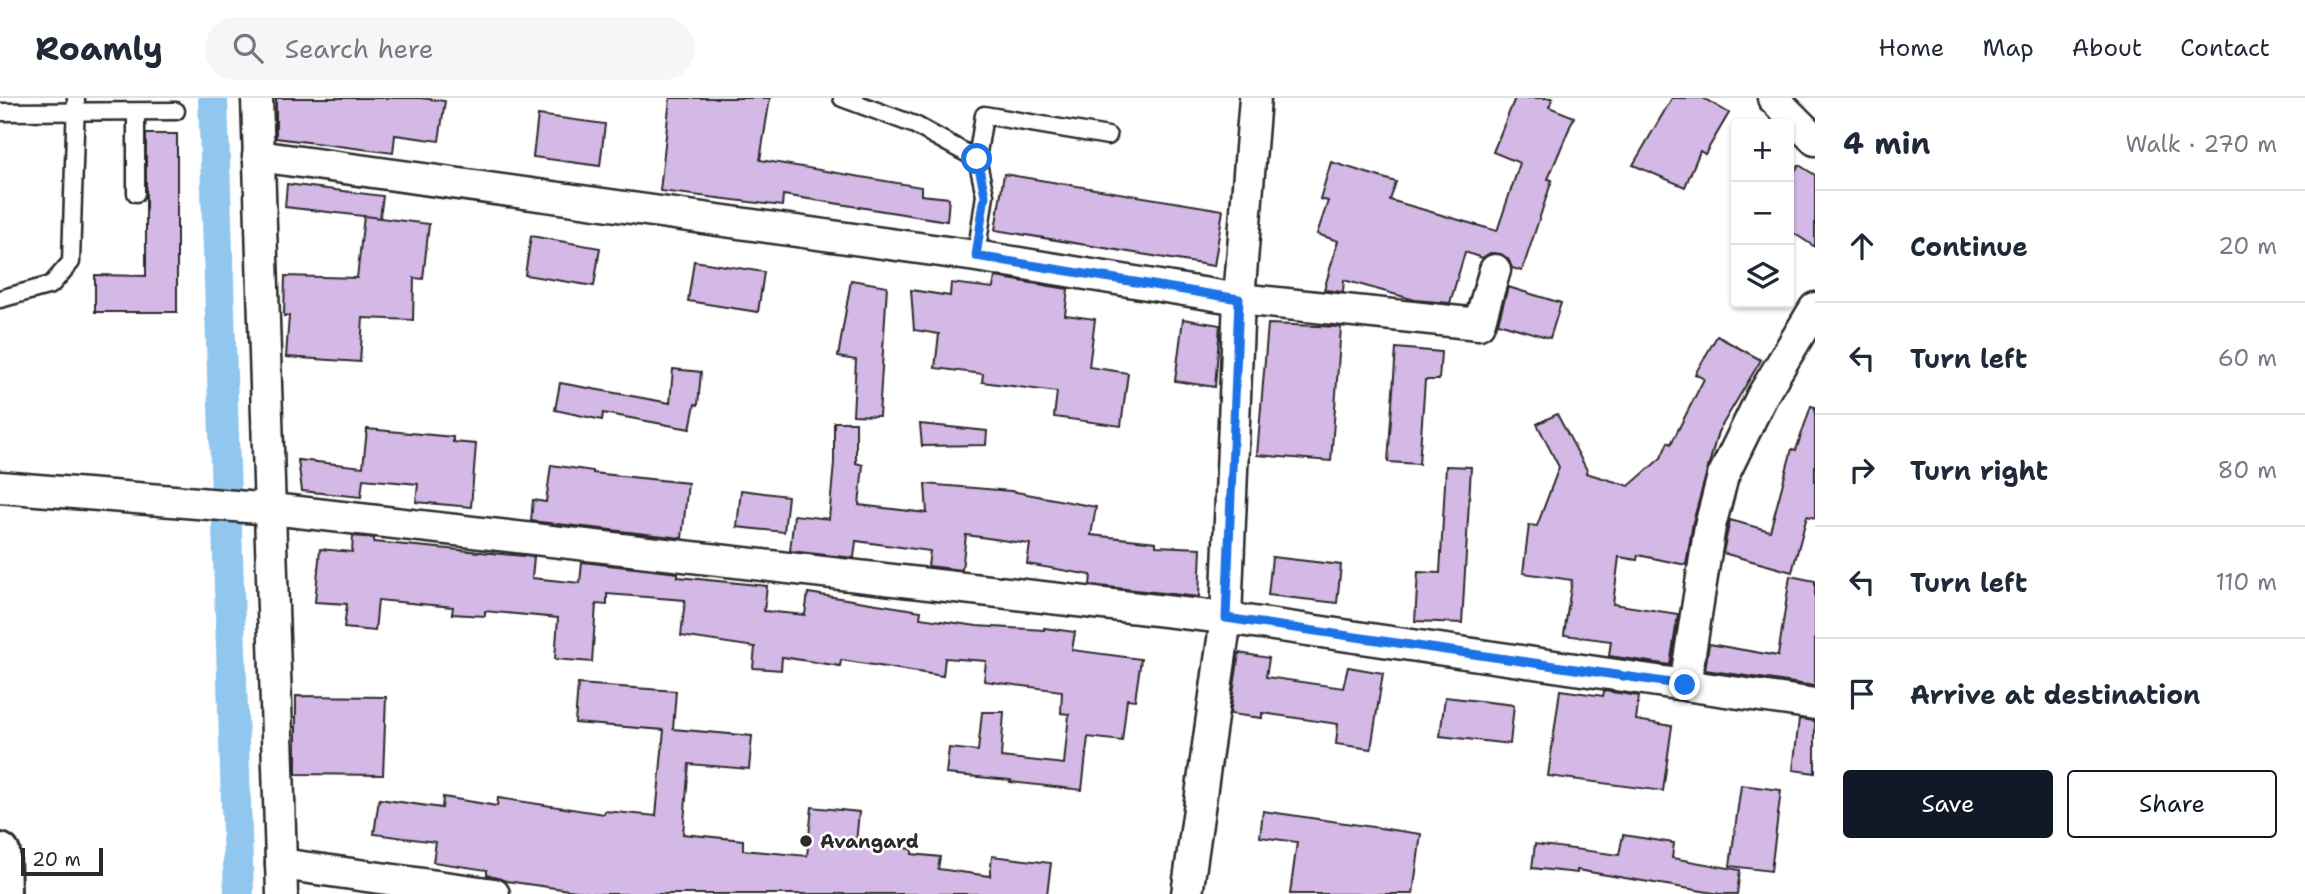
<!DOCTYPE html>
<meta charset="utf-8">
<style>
body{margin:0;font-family:"Shantell Sans",sans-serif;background:#f6f6f7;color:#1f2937}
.controls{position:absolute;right:21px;top:21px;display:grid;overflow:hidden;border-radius:7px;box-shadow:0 2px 5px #0004}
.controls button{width:63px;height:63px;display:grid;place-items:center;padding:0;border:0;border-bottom:2px solid #e0e1e3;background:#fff;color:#1f2937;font:35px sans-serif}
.scale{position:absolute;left:21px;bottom:18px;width:82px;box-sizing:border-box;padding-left:7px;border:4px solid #2b2b2b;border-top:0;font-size:19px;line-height:24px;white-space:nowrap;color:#2b2b2b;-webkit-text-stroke:5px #fff;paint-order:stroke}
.stop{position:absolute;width:21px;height:21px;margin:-16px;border:5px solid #1a73e8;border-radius:50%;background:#fff}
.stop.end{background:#1a73e8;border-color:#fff;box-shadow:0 2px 7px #0008}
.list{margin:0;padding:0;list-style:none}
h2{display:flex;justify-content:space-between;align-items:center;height:91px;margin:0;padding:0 28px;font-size:30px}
h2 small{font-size:23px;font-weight:400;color:#747a83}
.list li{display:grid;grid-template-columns:46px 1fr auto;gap:21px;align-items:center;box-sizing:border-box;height:112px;padding:0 28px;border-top:2px solid #e0e1e3}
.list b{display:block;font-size:26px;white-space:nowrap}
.list em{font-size:23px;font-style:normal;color:#747a83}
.actions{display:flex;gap:14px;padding:21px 28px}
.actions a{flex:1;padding:16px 0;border:2px solid #111827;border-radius:7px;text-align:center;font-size:24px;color:#111827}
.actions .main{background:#111827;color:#fff}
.icon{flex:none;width:38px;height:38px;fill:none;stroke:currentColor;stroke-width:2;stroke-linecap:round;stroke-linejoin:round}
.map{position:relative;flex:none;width:1815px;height:796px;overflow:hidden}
header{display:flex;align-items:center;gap:42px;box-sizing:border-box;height:98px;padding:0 35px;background:#fff;border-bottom:2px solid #e0e1e3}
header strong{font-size:33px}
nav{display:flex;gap:38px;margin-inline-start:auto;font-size:24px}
.search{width:490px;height:63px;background:#f6f6f7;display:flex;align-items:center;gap:18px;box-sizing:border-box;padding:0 24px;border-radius:38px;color:#747a83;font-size:26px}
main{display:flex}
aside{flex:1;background:#fff}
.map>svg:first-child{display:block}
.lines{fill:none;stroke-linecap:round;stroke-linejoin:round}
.canal{stroke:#91c7ef;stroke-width:30}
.building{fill:#d4b8e5;stroke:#2b2b2b;stroke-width:2}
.lane-casing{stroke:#2b2b2b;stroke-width:21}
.street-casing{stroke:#2b2b2b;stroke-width:35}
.secondary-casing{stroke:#2b2b2b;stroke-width:44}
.lane{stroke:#fff;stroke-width:16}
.street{stroke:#fff;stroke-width:30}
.secondary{stroke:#fff;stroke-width:38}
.route{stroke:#1a73e8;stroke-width:9}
.poi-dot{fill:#2b2b2b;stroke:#fff;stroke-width:2.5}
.labels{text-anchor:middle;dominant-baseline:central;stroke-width:5;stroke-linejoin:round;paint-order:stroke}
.poi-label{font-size:19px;font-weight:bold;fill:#2b2b2b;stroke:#fff;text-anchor:start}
</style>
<header>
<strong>Roamly</strong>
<div class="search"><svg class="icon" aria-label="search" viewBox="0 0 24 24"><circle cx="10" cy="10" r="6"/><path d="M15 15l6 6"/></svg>Search here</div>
<nav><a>Home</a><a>Map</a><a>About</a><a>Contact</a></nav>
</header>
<main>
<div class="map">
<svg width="1815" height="796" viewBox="0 0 1815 796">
<rect width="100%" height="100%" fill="#fff"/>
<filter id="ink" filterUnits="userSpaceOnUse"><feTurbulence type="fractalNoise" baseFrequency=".0143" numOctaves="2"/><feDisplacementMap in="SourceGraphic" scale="14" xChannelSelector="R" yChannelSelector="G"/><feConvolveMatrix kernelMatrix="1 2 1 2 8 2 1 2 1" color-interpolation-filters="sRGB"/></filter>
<g filter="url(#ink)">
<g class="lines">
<polyline class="canal" points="213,0 239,796"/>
</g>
<g class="building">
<polygon points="276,0 420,0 445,3 439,43 395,37 393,55 276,40"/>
<polygon points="670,0 770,0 760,62 921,89 921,97 949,100 947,123 783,97 782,108 660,93"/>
<polygon points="1515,0 1553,0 1549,9 1574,19 1548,81 1552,82 1522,173 1512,170 1508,161 1501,156 1490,155 1482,160 1465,154 1450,205 1415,202 1344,182 1343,194 1324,192 1338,143 1317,136 1328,103 1320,101 1331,64 1396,84 1390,102 1497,133 1520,65 1493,54"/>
<polygon points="1672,0 1703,0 1729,15 1705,56 1700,53 1685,89 1633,67"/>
<polygon points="538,17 605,26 600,68 533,59"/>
<polygon points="146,36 177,36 177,214 95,214 95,177 146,178"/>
<polygon points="1799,67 1815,77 1815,149 1789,132 1789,82"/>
<polygon points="1004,76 1223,112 1214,168 995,132"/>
<polygon points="287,86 383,98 380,120 285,109"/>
<polygon points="364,118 429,126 423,181 414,180 413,222 363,220 360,264 286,259 289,218 284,218 285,178 357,180"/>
<polygon points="531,138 600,150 594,188 525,177"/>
<polygon points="694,163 764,174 758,214 688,203"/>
<polygon points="995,179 1068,191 1065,217 1095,221 1089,269 1128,275 1121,328 1054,319 1057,294 982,284 983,276 935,270 939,236 914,232 911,192 950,198 951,185 993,190"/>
<polygon points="851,182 887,188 879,318 853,317 856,262 838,259"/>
<polygon points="1508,189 1561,205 1550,240 1498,225"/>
<polygon points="1183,221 1220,227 1215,289 1175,283"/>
<polygon points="1268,226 1341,229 1331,363 1257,357"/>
<polygon points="1717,238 1761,262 1718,334 1693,424 1686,467 1638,457 1637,462 1619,459 1613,506 1678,516 1670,567 1609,558 1611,543 1564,537 1572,482 1523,475 1529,427 1537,428 1559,369 1537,326 1557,316 1587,372 1586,375 1629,388 1661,360 1668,344 1671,346 1704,281 1695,276"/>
<polygon points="1396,250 1441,254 1439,282 1425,282 1419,366 1388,364"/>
<polygon points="673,271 701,274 698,307 695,306 690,331 603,315 602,322 555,312 560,285 670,305"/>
<polygon points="1811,308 1815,309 1815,420 1807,418 1792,474 1723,455 1730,422 1770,433 1792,351 1796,352"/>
<polygon points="834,324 856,324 856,365 863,367 859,407 927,415 925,386 1011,393 1096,409 1091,437 1156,444 1156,448 1201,450 1199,499 1090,487 1091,477 1027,466 1030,446 966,437 962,472 928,468 930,453 856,443 854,460 790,453 794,417 829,421 834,365"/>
<polygon points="920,326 987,333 986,347 922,348"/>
<polygon points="367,331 453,339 453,344 476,346 471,409 416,404 418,386 363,381 361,399 302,393 298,362 363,369"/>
<polygon points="551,367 593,373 593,375 688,385 682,440 531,423 533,402 546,404"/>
<polygon points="1446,368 1471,369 1462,525 1415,523 1418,474 1440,475"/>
<polygon points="741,392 788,398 784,434 737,429"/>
<polygon points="353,438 374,440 374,444 534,459 532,480 580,485 582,464 678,475 678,479 767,488 764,513 805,517 808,495 921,513 920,520 977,528 1044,532 1044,530 1075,534 1072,552 1141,561 1135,602 1127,601 1122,643 1088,639 1082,692 1010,684 1011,682 946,676 949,650 978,653 982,614 1004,614 1001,659 1064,666 1069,616 1061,615 1062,593 984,583 986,563 945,560 943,578 841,562 840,568 782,559 781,572 753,570 755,549 681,538 685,502 607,496 607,507 596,506 592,564 555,561 558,520 485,513 485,518 452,516 453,509 378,502 375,533 344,530 347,506 315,504 320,451 352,454"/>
<polygon points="1272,459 1341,467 1337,505 1268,497"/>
<polygon points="1790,478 1815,483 1815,588 1705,572 1709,546 1778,558"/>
<polygon points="1239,555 1269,560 1266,579 1343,590 1348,569 1383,575 1371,651 1336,646 1338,626 1262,615 1262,620 1230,616"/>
<polygon points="578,586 676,593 673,631 752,638 749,671 689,666 683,736 743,742 743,752 807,758 812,709 859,714 856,745 912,751 912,756 940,759 938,771 990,778 992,758 1051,765 1047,796 597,796 506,783 487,777 487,772 433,764 436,744 374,736 379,701 442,710 443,699 497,708 498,700 604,716 605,713 656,718 664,632 575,625"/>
<polygon points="1560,592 1603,598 1604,593 1639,598 1636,622 1672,628 1663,693 1548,678"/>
<polygon points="296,598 386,599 383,677 296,676"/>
<polygon points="1445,599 1514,607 1510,646 1440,638"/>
<polygon points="1799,621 1815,623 1815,675 1793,672"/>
<polygon points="1741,687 1781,692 1771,773 1730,768"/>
<polygon points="1263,713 1421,736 1413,796 1290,796 1297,744 1260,739"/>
<polygon points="1623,737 1674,745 1672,760 1740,772 1737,796 1720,796 1577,772 1577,775 1532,770 1535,746 1619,757"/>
</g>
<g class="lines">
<defs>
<g id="lane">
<polyline points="842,0 915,27 977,61 985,97 976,158"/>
<polyline points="0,14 176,13"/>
<polyline points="977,61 984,17 1108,38"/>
<polyline points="136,95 136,15"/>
<polyline points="0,201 51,187 71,164 76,0"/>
</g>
<g id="street">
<polyline points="257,0 282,796"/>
<polyline points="1773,0 1815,42"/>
<polyline points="258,58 976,158 1239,201 1479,226 1495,172"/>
<polyline points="0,389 272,411 1226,520 1815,606"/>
<polyline points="1685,587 1710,428 1723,378 1762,298 1815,210"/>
<polyline points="281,766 494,796"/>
<polyline points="1187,796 1226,520 1239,201 1255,0"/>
</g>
<polyline id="secondary" points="0,755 1,796"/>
</defs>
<use href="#lane" class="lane-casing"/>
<use href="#street" class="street-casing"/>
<use href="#secondary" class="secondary-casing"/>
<use href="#lane" class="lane"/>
<use href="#street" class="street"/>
<use href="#secondary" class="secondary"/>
</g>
</g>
<g class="lines" filter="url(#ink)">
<polyline class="route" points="977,61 985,97 976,158 1239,201 1226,520 1685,587"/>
</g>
<circle class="poi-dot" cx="806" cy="743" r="7"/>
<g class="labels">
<g class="poi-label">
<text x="820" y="743">Avangard</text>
</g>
</g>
</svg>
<div class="controls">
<button>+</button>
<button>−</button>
<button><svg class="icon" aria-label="layers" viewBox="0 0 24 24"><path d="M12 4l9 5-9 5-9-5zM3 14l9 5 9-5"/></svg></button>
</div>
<div class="scale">20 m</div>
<div class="stop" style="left:977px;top:61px"></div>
<div class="stop end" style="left:1685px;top:587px"></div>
</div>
<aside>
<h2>4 min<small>Walk · 270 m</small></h2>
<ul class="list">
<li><svg class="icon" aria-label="ahead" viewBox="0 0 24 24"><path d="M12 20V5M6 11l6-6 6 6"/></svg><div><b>Continue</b></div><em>20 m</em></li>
<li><svg class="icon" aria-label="left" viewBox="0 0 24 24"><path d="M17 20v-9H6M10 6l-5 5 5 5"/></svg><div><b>Turn left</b></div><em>60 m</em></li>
<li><svg class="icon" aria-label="right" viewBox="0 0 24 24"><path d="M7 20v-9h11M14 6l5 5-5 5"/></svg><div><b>Turn right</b></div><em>80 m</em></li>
<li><svg class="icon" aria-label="left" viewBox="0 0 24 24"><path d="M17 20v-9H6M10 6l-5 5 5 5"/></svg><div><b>Turn left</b></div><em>110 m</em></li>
<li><svg class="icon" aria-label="arrive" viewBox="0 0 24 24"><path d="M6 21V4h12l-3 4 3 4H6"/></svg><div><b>Arrive at destination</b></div></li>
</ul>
<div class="actions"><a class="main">Save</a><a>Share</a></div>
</aside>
</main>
